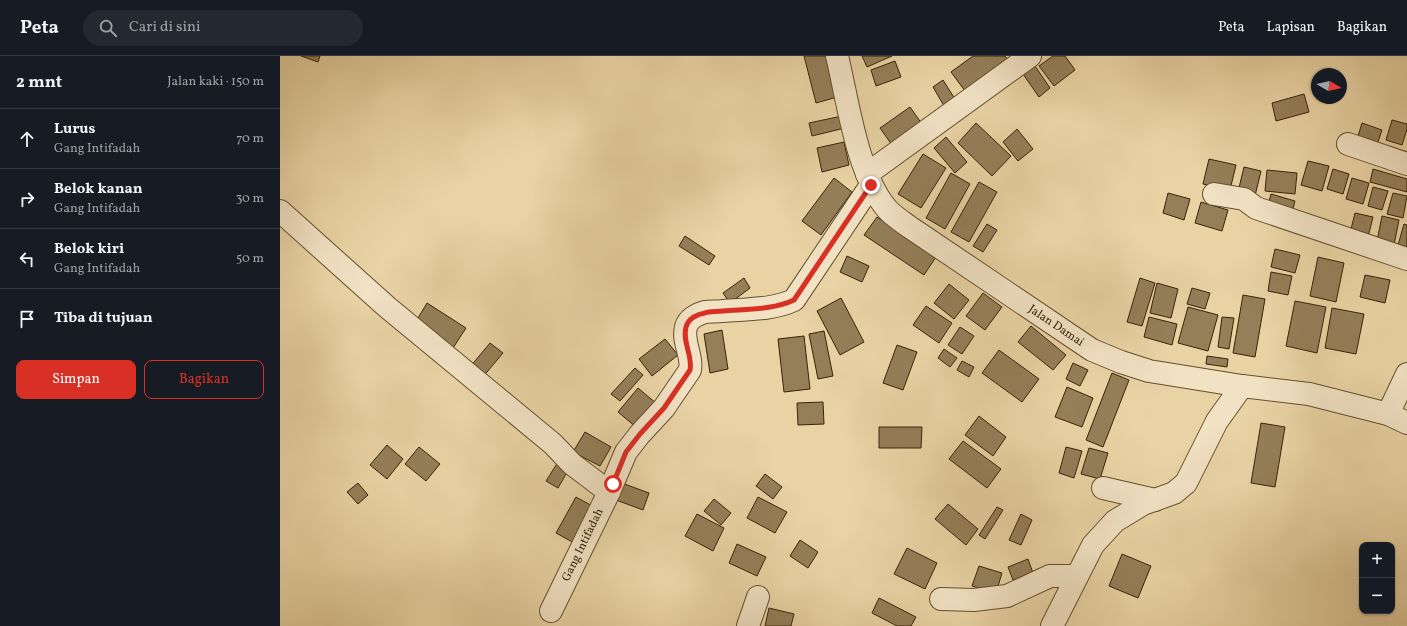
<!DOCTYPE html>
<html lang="id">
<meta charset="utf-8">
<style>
body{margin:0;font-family:Vollkorn,serif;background:#242831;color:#f1f3f6}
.controls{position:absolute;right:12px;bottom:12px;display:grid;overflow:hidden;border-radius:8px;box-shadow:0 1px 3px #0004}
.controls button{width:36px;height:36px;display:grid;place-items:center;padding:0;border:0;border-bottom:1px solid #363941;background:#171b24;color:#f1f3f6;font:20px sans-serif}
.compass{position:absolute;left:1031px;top:12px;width:36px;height:36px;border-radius:50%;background:#171b24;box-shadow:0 1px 3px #0004;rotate:99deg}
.stop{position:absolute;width:12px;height:12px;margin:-9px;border:3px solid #d93025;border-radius:50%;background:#fff}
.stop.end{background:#d93025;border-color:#fff;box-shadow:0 1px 4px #0008}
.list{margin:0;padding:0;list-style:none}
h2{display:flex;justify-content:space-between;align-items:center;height:52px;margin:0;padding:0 16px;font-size:17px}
h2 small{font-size:13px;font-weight:400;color:#9ea1a6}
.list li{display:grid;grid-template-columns:26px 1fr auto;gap:12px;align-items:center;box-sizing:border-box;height:60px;padding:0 16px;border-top:1px solid #363941}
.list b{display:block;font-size:15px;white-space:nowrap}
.list p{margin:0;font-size:13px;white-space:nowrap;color:#9ea1a6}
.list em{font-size:13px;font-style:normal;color:#9ea1a6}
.actions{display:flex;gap:8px;padding:12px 16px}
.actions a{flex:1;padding:9px 0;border:1px solid #d93025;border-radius:8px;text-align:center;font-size:14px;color:#d93025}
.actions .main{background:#d93025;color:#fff}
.icon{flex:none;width:22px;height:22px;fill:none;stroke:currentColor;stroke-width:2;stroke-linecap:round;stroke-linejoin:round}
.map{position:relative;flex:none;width:1127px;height:570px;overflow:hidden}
header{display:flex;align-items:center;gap:24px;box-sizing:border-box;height:56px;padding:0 20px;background:#171b24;border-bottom:1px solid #363941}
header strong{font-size:19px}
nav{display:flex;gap:22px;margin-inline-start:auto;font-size:14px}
.search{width:280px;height:36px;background:#242831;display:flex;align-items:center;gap:10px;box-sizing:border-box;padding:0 14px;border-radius:22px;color:#9ea1a6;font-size:15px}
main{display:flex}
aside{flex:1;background:#171b24}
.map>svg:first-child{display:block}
.building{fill:#947f59;stroke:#372408}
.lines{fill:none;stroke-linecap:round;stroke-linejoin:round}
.minor-casing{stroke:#64502f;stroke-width:24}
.minor{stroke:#f1e2c4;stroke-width:22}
.route{stroke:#d93025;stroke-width:5}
.labels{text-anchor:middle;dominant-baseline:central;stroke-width:4;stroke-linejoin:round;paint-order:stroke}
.street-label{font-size:12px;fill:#372408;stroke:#f1e2c4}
</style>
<header>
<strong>Peta</strong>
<div class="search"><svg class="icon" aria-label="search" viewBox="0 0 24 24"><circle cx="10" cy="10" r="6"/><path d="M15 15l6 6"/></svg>Cari di sini</div>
<nav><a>Peta</a><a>Lapisan</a><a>Bagikan</a></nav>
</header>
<main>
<aside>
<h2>2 mnt<small>Jalan kaki · 150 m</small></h2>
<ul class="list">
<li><svg class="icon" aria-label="ahead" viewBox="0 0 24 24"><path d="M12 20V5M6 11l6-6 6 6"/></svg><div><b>Lurus</b><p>Gang Intifadah</p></div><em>70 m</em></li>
<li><svg class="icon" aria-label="right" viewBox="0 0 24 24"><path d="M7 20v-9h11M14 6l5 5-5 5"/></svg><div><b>Belok kanan</b><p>Gang Intifadah</p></div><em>30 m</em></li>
<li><svg class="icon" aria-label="left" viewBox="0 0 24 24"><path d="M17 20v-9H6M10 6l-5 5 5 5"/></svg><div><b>Belok kiri</b><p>Gang Intifadah</p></div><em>50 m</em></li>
<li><svg class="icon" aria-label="arrive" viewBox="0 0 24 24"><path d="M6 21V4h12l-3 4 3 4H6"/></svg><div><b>Tiba di tujuan</b></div></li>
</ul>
<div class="actions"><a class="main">Simpan</a><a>Bagikan</a></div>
</aside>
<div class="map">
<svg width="1127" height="570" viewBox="0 0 1127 570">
<rect width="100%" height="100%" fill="#e9d3a4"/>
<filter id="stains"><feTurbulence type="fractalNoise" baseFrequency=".005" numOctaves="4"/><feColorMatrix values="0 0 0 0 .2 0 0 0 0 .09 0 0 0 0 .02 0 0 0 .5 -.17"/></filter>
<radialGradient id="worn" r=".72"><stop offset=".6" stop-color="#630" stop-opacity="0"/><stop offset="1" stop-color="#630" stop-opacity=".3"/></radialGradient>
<g class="building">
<polygon points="21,0 40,0 38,6"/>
<polygon points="524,0 551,0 561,40 536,47"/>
<polygon points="582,0 612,0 587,11"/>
<polygon points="693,0 725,0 731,8 688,39 671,16"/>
<polygon points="773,0 785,0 795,14 774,30 759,10"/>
<polygon points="615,5 621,21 596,30 591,14"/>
<polygon points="755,10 770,32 759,41 743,18"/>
<polygon points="663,24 678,48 667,55 653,31"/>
<polygon points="1024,38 1029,56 996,65 992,47"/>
<polygon points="630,51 642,68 612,89 600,72"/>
<polygon points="562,60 565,72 532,80 529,67"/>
<polygon points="1112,64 1127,68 1127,73 1122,89 1106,84"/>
<polygon points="696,67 731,100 712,120 678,87"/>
<polygon points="1082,67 1102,74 1098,86 1078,80"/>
<polygon points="737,73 753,93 738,105 723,86"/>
<polygon points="666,81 687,106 675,117 654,92"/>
<polygon points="564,86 569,109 542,116 537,92"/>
<polygon points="643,98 666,112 641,152 618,138"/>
<polygon points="929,103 956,109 950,134 923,128"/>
<polygon points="1028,105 1049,110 1042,135 1021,129"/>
<polygon points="964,111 981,115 975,140 958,136"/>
<polygon points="1053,113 1069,118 1063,138 1047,133"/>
<polygon points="1093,113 1127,123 1127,136 1090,126"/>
<polygon points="987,114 1017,117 1015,138 985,135"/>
<polygon points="671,117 690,128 665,173 646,162"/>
<polygon points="554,122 572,136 541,179 522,165"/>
<polygon points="1072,122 1089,127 1083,148 1066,143"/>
<polygon points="699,126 717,136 689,186 671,176"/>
<polygon points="1093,131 1108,135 1102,154 1088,150"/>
<polygon points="888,137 910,143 904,164 883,157"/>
<polygon points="1113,137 1127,140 1123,162 1107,158"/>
<polygon points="991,138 1015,145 1013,153 989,146"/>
<polygon points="921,146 948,154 942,175 915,167"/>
<polygon points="1075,157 1093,161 1088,181 1070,177"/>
<polygon points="1102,160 1119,164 1114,189 1097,185"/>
<polygon points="597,161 656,201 644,219 584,179"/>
<polygon points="707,168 717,174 703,196 693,190"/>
<polygon points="1124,168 1127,169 1127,191 1118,189"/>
<polygon points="405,180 435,200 429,209 399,190"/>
<polygon points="995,193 1020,199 1015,217 991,211"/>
<polygon points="567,200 589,210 582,226 560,216"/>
<polygon points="1038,201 1064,207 1056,246 1030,240"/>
<polygon points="991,216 1012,220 1008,239 988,235"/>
<polygon points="1085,219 1110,224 1105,247 1080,241"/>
<polygon points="464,222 470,232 450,247 443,237"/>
<polygon points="860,222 875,227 862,270 847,266"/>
<polygon points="877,227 898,233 891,262 870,257"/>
<polygon points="669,228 689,244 674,263 654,247"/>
<polygon points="912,232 930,237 925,253 907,248"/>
<polygon points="703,237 722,251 705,274 686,260"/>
<polygon points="963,239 985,243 975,301 953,297"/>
<polygon points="561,242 584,286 560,299 537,255"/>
<polygon points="1015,245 1046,251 1037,297 1006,290"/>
<polygon points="147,247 186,272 173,292 135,267"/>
<polygon points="646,250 672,267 659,287 633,269"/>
<polygon points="908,251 938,259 928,295 898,287"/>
<polygon points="1052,252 1084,258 1076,298 1045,292"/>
<polygon points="869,261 897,268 892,289 864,281"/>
<polygon points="942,261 954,262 949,293 938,291"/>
<polygon points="751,270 786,299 773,314 738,286"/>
<polygon points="680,271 694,280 682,298 668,289"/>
<polygon points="442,274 448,313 430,317 424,278"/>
<polygon points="544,275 553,320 538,323 529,278"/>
<polygon points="524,280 530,333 504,336 498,283"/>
<polygon points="385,283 398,299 372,320 359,303"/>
<polygon points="210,287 223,297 202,322 190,311"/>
<polygon points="617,289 637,296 623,334 603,327"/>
<polygon points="664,293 677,302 670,311 658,302"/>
<polygon points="719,294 759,323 742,346 702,317"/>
<polygon points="927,300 948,303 947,311 926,308"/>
<polygon points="682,305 694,311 689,321 677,314"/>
<polygon points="793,307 808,314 800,330 786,323"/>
<polygon points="355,312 363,319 340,345 331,338"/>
<polygon points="832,317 849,324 823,391 806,384"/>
<polygon points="787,331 813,342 802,371 775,361"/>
<polygon points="358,332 377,348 357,372 338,356"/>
<polygon points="543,346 544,368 518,369 517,347"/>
<polygon points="699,360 726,381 713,400 685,379"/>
<polygon points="981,367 1005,371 995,431 971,427"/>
<polygon points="599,371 642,371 641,392 599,392"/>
<polygon points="305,376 331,391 320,410 293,396"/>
<polygon points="683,385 721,413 707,432 669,403"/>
<polygon points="107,389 123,403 107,423 90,409"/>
<polygon points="139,391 160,408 146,425 125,408"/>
<polygon points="786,391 802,395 794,422 779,417"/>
<polygon points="809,392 828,397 820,423 801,418"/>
<polygon points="278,406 289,413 278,432 266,425"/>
<polygon points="485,418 502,431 493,443 476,430"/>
<polygon points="78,427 88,439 78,448 67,436"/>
<polygon points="342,427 369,437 363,454 336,444"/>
<polygon points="296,441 316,452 296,488 276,477"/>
<polygon points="478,441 507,456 495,477 467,462"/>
<polygon points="434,443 451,457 441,469 424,455"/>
<polygon points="668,448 698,473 686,489 655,463"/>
<polygon points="717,451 723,454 705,483 699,479"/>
<polygon points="417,458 444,472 433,495 405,480"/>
<polygon points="741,458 752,464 741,489 729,484"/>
<polygon points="520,484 538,496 528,512 510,500"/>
<polygon points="457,488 486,501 477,520 449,507"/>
<polygon points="627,492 657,507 645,533 614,518"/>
<polygon points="842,498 871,510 858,542 829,530"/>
<polygon points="748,503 753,517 733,524 728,511"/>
<polygon points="699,510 722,517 716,537 692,530"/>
<polygon points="599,542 636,561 631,570 617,570 592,557"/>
<polygon points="489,552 514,558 511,570 485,570"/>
</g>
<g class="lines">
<defs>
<g id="minor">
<path d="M557,0C568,45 577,118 607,153C613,160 623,166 631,172L812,294L841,306L869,315L962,330L1029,338L1108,358L1127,367"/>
<polyline points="1068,88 1127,108"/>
<polyline points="587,118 750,0"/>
<polyline points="934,138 964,143 976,152 1127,203"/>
<polyline points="0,155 107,251 273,388 292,408 329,436"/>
<polyline points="1108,358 1127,318"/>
<polyline points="823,432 875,444"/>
<polyline points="661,543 694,544 727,540 770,520 797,520"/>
<path d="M271,555L329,436L346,396L360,378L384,352L410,314C413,300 402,286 406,271C408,263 417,258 425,256C430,255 437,256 443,255C466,253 493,254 514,244L591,129"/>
<polyline points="468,570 478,541"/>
<polyline points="772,570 813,489 835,465 863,448 894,437 906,427 937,365 962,330"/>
</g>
</defs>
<use href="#minor" class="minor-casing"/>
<use href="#minor" class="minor"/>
</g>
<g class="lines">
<path class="route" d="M333,428L346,396L360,378L384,352L410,314C413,300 402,286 406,271C408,263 417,258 425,257C430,255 437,256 443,255C466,253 493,254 514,244L591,129"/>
</g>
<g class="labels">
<g class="street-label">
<text transform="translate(776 270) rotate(34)">Jalan Damai</text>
<text transform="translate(303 489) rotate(-64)">Gang Intifadah</text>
</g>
</g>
<rect width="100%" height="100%" filter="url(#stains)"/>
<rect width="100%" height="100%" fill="url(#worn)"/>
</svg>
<div class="controls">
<button>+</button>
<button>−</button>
</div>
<svg class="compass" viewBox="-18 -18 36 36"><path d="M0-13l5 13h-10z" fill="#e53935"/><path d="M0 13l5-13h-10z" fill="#9ea1a6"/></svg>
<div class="stop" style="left:333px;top:428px"></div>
<div class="stop end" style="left:591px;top:129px"></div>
</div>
</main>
